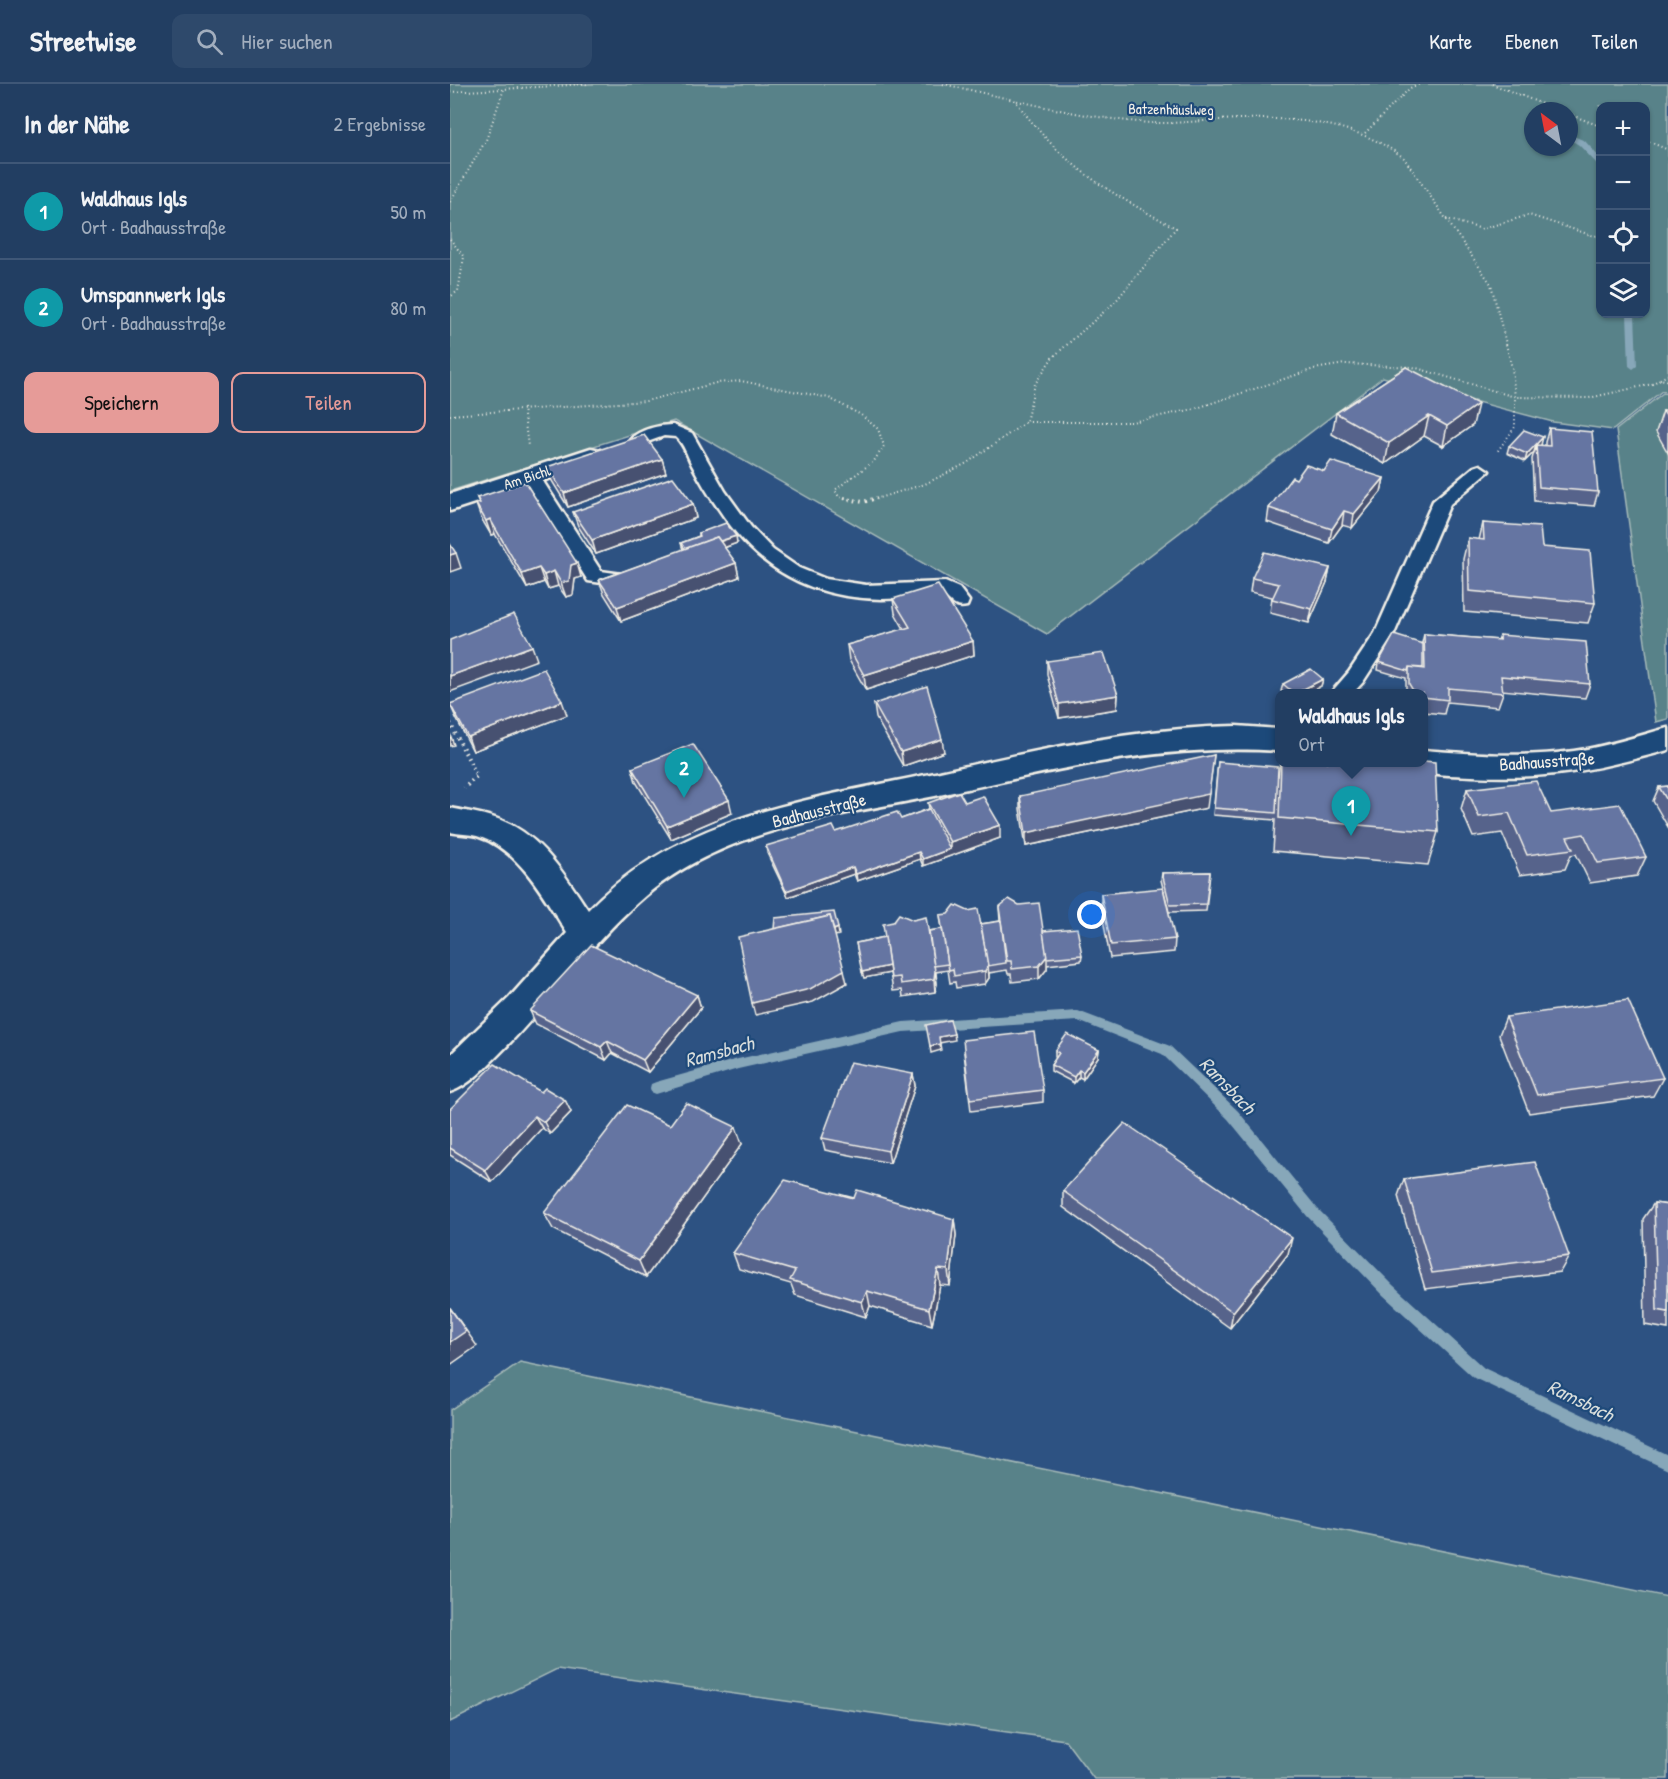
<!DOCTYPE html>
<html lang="de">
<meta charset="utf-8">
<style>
body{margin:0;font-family:"Patrick Hand",sans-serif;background:#2e496b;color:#f1f3f6}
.controls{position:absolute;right:18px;top:18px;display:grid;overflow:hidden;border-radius:12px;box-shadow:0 2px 4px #0004}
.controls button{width:54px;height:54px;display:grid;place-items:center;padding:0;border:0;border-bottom:2px solid #3f5777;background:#223e62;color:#f1f3f6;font:30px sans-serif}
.compass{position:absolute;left:1074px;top:18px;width:54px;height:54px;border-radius:50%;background:#223e62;box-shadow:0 2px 4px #0004;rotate:328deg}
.you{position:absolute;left:642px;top:831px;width:21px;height:21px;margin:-15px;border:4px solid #fff;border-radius:50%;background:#1a73e8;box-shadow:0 0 0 9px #1a73e833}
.badge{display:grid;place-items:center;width:39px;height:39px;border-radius:50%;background:#e69b98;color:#fff;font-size:20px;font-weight:700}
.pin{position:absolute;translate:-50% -50px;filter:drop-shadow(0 2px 3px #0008)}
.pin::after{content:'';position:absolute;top:32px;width:21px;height:18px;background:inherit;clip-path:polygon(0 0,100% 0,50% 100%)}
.popup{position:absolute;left:825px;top:605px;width:153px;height:78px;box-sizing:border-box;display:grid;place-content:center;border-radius:12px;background:#223e62;filter:drop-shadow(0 2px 4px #0005);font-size:20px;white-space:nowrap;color:#a2aebe}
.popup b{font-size:22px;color:#f1f3f6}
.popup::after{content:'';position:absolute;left:50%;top:100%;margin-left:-12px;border:12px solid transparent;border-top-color:#223e62}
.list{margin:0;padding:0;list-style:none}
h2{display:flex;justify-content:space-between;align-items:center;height:78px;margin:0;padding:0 24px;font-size:26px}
h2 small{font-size:20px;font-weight:400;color:#a2aebe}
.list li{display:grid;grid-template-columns:39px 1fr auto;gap:18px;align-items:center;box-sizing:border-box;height:96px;padding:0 24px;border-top:2px solid #3f5777}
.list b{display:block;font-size:22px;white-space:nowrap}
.list p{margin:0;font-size:20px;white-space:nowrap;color:#a2aebe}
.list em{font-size:20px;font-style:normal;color:#a2aebe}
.actions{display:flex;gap:12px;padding:18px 24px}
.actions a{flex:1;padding:14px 0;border:2px solid #e69b98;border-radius:12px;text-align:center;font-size:21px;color:#e69b98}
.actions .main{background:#e69b98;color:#111}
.icon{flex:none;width:33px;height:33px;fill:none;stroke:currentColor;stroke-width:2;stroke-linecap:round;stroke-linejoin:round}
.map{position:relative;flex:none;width:1218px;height:1695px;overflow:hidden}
header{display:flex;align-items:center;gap:36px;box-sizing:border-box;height:84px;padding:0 30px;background:#223e62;border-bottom:2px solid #3f5777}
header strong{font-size:28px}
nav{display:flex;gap:33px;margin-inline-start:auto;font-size:21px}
.search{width:420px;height:54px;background:#2e496b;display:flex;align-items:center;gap:15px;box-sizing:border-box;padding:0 21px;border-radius:12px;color:#a2aebe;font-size:22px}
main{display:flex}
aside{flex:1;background:#223e62}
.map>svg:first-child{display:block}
.green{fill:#598289;stroke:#a6bab8;stroke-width:1.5;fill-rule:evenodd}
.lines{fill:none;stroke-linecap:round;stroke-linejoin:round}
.stream{fill:#87a7b9;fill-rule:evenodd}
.lane-casing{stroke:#f4f1e8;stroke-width:5}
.street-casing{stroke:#f4f1e8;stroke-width:5}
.path-far1{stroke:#f4f1e8;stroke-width:2;stroke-dasharray:1 3;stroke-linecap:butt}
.path{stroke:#f4f1e8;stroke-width:4;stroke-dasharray:1.5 4;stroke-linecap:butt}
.lane{fill:#1f4a7a;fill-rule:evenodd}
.street{fill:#1f4a7a;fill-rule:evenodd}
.wall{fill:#57648b;stroke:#f4f1e8;stroke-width:1.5}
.shaded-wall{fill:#475171;stroke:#f4f1e8;stroke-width:1.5}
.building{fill:#6574a2;stroke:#f4f1e8;stroke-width:1.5}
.labels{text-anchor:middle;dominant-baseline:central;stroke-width:4.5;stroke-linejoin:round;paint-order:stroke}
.far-street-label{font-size:15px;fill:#f4f1e8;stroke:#1f4a7a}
.street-label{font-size:18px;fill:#f4f1e8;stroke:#1f4a7a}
.water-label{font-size:20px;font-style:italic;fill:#d9dedc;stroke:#1f4a7a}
</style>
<header>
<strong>Streetwise</strong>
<div class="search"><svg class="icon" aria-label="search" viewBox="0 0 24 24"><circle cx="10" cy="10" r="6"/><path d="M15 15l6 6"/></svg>Hier suchen</div>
<nav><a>Karte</a><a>Ebenen</a><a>Teilen</a></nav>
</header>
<main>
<aside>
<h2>In der Nähe<small>2 Ergebnisse</small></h2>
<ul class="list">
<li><span class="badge" style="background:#0f9aa8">1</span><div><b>Waldhaus Igls</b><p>Ort · Badhausstraße</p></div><em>50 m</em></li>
<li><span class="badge" style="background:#0f9aa8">2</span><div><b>Umspannwerk Igls</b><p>Ort · Badhausstraße</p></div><em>80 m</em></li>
</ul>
<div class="actions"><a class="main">Speichern</a><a>Teilen</a></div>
</aside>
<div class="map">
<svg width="1218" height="1695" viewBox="0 0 1218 1695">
<rect width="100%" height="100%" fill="#2d5282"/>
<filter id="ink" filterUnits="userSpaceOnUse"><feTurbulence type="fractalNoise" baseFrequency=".0167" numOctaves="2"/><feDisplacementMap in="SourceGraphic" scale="12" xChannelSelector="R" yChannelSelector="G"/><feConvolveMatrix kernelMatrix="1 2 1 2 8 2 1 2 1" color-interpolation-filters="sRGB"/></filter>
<g filter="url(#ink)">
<g class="green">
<path d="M0,0H1218V308L1212,307L1163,346L1103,338L933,293L597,550L224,337L0,407ZM1150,22H1196V230H1150ZM1083,27H1119V63H1083Z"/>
<polygon points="1213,309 1218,310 1218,635 1206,638 1166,346"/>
<polygon points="70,1278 1218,1513 1218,1695 644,1695 615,1656 107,1585 0,1638 0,1326"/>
</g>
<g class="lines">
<g class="stream">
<polygon points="1119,50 1135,57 1150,74 1150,80 1147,80 1129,61 1119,55"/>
<polygon points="1177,230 1185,230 1187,282 1183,285 1179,282"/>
<polygon points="628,927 720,962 788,1027 867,1124 943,1201 1034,1284 1218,1371 1218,1386 1024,1294 933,1211 857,1132 778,1035 712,970 628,937 453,948 288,985 206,1010 201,1008 200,1004 201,1000 206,998 288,975 453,938"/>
</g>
<defs>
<g id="lane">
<path d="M223,341L242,349L275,407L301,443L323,466L349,484L376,495L416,501L495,498L509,504L519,517L517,522C503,525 502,517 492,510C472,510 452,515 432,515C359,514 308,485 268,424C258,410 250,396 242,381C237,371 234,360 226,353L214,352L189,361L180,356C189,345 210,341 223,341Z"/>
<polygon points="1030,381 1039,387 1000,420 944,550 913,598 902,610 880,610 899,588 925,549 983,417 1024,383"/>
<polygon points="81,386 87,388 151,487 172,490 185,486 192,488 194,492 192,496 173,502 138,497 72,392"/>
</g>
<g id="street">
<polygon points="141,364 150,366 154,372 150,378 0,427 0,410"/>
<path d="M786,642L829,645V667C708,659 602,687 485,712C386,732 275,744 195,812C141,858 101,918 51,968C36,983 20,1001 0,1008V971L59,914L117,849C95,815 70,765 27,752C19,750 9,750 0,748V724C15,727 30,729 45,734C89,748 114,790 138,826C231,729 365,715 490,688C588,666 685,644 786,642Z"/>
<path d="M1218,644V666C1146,686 1098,696 1022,692C1002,691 981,691 962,685L959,678H973V666C1023,670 1074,674 1124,667C1156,663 1187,652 1218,644Z"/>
</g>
</defs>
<use href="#lane" class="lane-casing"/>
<use href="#street" class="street-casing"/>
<g class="path-far1">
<path d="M493,0C558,14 623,32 689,38C717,41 744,37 771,36C833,32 903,35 954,74L1041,200L1062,284L1065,313V343L1047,368"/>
<polyline points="1042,0 1110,27"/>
<polyline points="0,8 138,0"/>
<polyline points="1119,30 1150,42"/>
<polyline points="915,49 960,4 970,0"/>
<polyline points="1196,56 1218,66"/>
<polyline points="0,118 36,56 54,5"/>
<polyline points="996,135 1032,145 1079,131 1144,152 1150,151"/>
<polyline points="0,155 14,173 8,207 0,213"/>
<polyline points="1210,295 1218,291"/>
<polyline points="73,324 78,362"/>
<polyline points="0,331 196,317 266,299 291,297 379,314 411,331 428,345 434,362 424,377 385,406 389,413 401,416"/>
<polyline points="576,338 682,338 744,325 864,285 895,280 963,283 1065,313 1139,314 1202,300 1210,295 1218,297"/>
<path d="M422,416L475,400L517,379L576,338L585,300L602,274L665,218L726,144C656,107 612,82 565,16"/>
</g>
<g class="path">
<polyline points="394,414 413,418 427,414"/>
<polyline points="0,639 27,692 14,704"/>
</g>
<use href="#lane" class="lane"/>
<use href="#street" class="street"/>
</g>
<g class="wall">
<polygon points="956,283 1023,341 993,362 974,352 935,380 882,350 886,329"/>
<polygon points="1213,327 1218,327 1218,369 1206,348"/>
<polygon points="1099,344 1148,408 1144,422 1084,417 1082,375 1084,368 1075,377 1057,369 1059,362 1091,361 1090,361 1095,362 1095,358"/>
<polygon points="212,375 216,389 118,423 102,397 97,383"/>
<polygon points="874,387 934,394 931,408 902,444 892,441 879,459 817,438 819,424 846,395"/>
<polygon points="27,414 131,493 125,495 123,511 116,513 108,502 98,505 94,498 77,504 45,450 41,451 31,434 26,420 29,419"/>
<polygon points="243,420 246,434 146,470 128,442 123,428"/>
<polygon points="1033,439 1092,463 1145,519 1138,539 1014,528 1013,475 1018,454 1029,456"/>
<polygon points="249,449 287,459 274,464 286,479 289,493 171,537 154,510 149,496 233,466 231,459 249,452"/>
<polygon points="880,484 877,498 859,539 820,529 822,513 800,508 802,494"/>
<polygon points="443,515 523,557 524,571 416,606 399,576 397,561 454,545 445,529"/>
<polygon points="974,550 1048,556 1050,551 1140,600 1135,614 1052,606 1053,609 1048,623 997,618 994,630 973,628 973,609 956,609 956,594 928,586 929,578 972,559"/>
<polygon points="597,577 668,611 667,625 609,634 597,591"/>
<polygon points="873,595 871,602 858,609 835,609 831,607 833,600"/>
<polygon points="0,620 117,631 23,667 6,634"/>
<polygon points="424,620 494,668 453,682 426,634"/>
<polygon points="768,678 828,692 830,678 973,678 988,748 978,781 823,767 825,736 763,731"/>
<polygon points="182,684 282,729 221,755 186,698"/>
<polygon points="1218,702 1218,743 1203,717 1209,703"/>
<polygon points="1017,705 1101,729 1196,773 1187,792 1140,799 1126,770 1121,771 1115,785 1070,791 1052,749 1023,753 1011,725"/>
<polygon points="570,712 757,724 576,762 570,725"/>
<polygon points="515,718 550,754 473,782 470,775 407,797 404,790 338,813 317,769 316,762 451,735 479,725 478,719"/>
<polygon points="760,788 756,827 719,828 711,796 712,789"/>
<polygon points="651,810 725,855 724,868 660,874 651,824"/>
<polygon points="549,823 593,847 632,871 631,877 597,881 597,885 589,895 562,898 561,890 558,890 557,886 539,889 539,894 535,900 506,904 505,898 500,899 498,886 486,888 487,900 485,908 453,913 452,906 443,907 440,889 414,894 406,859 435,853 463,836 479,847 492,845 490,831 531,840 550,837"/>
<polygon points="247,911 251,924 198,988 162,969 156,976 86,940 80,927"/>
<polygon points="1056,933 1213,994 1203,1012 1079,1029 1049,951"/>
<polygon points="649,966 648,973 633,995 629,993 624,999 601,987 601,981 606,974 605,973 605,967"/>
<polygon points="514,969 593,1006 593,1018 521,1027"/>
<polygon points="463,990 465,1002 440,1079 375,1066 372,1054"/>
<polygon points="91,1008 115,1016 121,1028 100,1050 92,1044 42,1098 0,1071 0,1025"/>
<polygon points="220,1041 292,1060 196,1193 103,1145 94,1129"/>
<polygon points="954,1095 1119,1172 1110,1188 975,1205 948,1112"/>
<polygon points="613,1107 838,1170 780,1244 613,1123"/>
<polygon points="404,1114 504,1135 506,1151 500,1202 490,1201 482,1241 420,1222 416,1233 345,1211 341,1200 289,1185 283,1169"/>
<polygon points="1204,1119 1218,1121 1218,1245 1195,1241 1193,1135"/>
</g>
<g class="shaded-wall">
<polygon points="1028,320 1023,341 993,362 997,342"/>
<polygon points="979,332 974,352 935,380 939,359"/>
<polygon points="1093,353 1091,361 1086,366 1086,361 1084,368 1075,377 1077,370"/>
<polygon points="212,375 216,389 118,423 114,409"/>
<polygon points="934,394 931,408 902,444 904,430"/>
<polygon points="243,420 246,434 146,470 142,456"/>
<polygon points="894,427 892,441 879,459 882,445"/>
<polygon points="40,435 45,450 41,451 36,437"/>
<polygon points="286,452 287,459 240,476 238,469"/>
<polygon points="6,469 11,484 0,488 0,471"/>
<polygon points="127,479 131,493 125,495 123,511 116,513 111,499 121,481"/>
<polygon points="286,479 289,493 171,537 167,523"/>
<polygon points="89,484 94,498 77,504 72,490"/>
<polygon points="880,484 877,498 859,539 862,525"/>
<polygon points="104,487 108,502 98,505 94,491"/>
<polygon points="523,557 524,571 416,606 414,591"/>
<polygon points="82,562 87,576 0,608 0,592"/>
<polygon points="873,595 871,602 858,609 846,609"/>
<polygon points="668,611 667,625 609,634 609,620"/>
<polygon points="112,617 117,631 23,667 18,653"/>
<polygon points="0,650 4,661 0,662"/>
<polygon points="492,655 494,668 453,682 451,668"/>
<polygon points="764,671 757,724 576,762 576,749"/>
<polygon points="279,716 282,729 221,755 217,742"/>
<polygon points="550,741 550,754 473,782 473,775 500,765 500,758"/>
<polygon points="469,768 470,775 407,797 406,790"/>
<polygon points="403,783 404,790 338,813 336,807"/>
<polygon points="388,844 389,851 385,852 384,846"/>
<polygon points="597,872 597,885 589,895 589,882"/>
<polygon points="538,881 539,894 535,900 535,887"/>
<polygon points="439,882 440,889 414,894 412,888"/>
<polygon points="394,886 397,899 363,918 305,931 302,919"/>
<polygon points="485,887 487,900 485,908 484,895"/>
<polygon points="247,911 251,924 198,988 193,976"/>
<polygon points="504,950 505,956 489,959 489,953"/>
<polygon points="157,957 162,969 156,976 151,963"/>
<polygon points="490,960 491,966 481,969 480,962"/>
<polygon points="649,966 648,973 633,995 633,988"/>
<polygon points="629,986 629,993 624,999 624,993"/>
<polygon points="463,990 465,1002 440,1079 438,1067"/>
<polygon points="115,1016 121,1028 100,1050 94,1038"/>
<polygon points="85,1032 92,1044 42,1098 35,1086"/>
<polygon points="286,1043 292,1060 196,1193 189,1177"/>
<polygon points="504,1135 506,1151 500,1202 498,1186"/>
<polygon points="842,1154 838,1170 780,1244 783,1228"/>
<polygon points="488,1185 490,1201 482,1241 479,1225"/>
<polygon points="417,1207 420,1222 416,1233 412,1218"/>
<polygon points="1,1225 27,1262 0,1281 0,1258"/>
</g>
<g class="building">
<polygon points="956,283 1028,320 997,342 979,332 939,359 886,329"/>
<polygon points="1213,327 1218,327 1218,335"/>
<polygon points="1099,344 1142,348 1148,408 1089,403 1086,361 1100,362"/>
<polygon points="1074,346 1093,353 1077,370 1059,362"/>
<polygon points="194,351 212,375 114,409 97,383"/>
<polygon points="881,377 934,394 904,430 894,427 882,445 819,424 842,393 846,395 856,381 874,387"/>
<polygon points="223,393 243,420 142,456 123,428"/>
<polygon points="75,398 127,479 121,481 119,497 111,499 104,487 94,491 89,484 72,490 40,435 36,437 26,420 30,419 27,414"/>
<polygon points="276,439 286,452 270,457 267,453 235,465 231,459 250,452 249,449"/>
<polygon points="1033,439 1090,443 1092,463 1140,467 1145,519 1019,507 1018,454 1034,456"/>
<polygon points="267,453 286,479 167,523 149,496"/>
<polygon points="0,460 6,469 0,471"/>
<polygon points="814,468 880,484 862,525 822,515 829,500 802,494"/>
<polygon points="488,501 523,557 414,591 397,561 460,543 443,515"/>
<polygon points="64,530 82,562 0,592 0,556"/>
<polygon points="974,550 1050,556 1050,551 1136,558 1140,600 1051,592 1053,609 998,604 998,616 973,613 973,609 967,609 964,608 959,600 959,583 975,585"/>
<polygon points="944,551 973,560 973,584 959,583 958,587 929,578"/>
<polygon points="654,569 668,611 609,620 597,577"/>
<polygon points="94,585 112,617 18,653 0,620"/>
<polygon points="861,585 873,595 846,609 844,609 833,600"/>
<polygon points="477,602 492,655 451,668 424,620"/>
<polygon points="243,660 279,716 217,742 182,684"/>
<polygon points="764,671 759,710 576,749 570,712"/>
<polygon points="973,677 985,678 988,748 829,734 831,678 973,678"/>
<polygon points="768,678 828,683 826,729 764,724"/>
<polygon points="1086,697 1101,729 1170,720 1196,773 1148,779 1134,750 1117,753 1123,765 1077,771 1059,729 1029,733 1017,705"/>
<polygon points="1218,702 1218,718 1209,703"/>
<polygon points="509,708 515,718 533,712 550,741 500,758 478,719"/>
<polygon points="479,725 500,765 473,775 469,768 406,790 403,783 336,807 316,762 383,742 386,748 447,728 451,735"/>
<polygon points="760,788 756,820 720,821 712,789"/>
<polygon points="713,804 725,855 661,861 651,810"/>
<polygon points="559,815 569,821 589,819 597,872 589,882 562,885 561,877 557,877 549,823"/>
<polygon points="505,821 518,827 528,825 538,881 535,887 504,892 503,885 499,886 490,831 498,830"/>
<polygon points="384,828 388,844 384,846 380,832 324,845 325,834"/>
<polygon points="449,830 463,836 476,833 485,887 484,895 451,900 450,893 441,894 433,840 443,838"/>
<polygon points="380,832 394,886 360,905 302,919 288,853"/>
<polygon points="551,837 556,879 538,882 531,840"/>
<polygon points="627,844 632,871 597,874 593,847"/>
<polygon points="492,845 498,880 484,882 479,847"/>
<polygon points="435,853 439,882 412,888 406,859"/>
<polygon points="141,861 247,911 193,976 157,957 151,963 80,927"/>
<polygon points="1178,916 1213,994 1087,1011 1056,933"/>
<polygon points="500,936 504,950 489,953 490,960 480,962 476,941"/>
<polygon points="584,948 593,1006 520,1015 513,956"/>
<polygon points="617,950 649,966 633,988 629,986 624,993 601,981 609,969 605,967"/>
<polygon points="400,978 463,990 438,1067 372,1054"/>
<polygon points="45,980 91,1008 95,1004 115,1016 94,1038 85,1032 35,1086 0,1064 0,1025"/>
<polygon points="236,1019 286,1043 189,1177 94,1129 177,1021 220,1041"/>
<polygon points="675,1039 842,1154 783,1228 613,1107"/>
<polygon points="1085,1078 1119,1172 982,1189 954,1095"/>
<polygon points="335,1096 404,1114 407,1106 504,1135 498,1186 488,1185 479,1225 417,1207 412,1218 340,1196 345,1187 283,1169"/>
<polygon points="1204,1119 1218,1121 1218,1228 1207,1226"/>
<polygon points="0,1224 16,1247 0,1258"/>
</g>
</g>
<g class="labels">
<g class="far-street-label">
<text transform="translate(721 25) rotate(1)">Batzenhäuslweg</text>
<text transform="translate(77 393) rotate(-18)">Am Bichl</text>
</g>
<g class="street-label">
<text transform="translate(1097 677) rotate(-4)">Badhausstraße</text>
<text transform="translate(369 726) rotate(-14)">Badhausstraße</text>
</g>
<g class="water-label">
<text transform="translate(269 967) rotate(-15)">Ramsbach</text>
<text transform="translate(778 1001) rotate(46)">Ramsbach</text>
<text transform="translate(1131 1316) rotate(26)">Ramsbach</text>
</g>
</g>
</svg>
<div class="controls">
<button>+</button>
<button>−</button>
<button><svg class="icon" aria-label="locate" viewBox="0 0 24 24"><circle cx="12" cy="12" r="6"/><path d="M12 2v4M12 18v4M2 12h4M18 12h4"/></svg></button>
<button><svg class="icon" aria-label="layers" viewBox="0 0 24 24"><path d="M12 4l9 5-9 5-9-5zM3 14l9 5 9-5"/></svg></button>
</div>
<svg class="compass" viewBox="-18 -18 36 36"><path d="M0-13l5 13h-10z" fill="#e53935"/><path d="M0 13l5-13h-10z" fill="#a2aebe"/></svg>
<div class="you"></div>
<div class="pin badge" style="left:901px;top:752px;background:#0f9aa8">1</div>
<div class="popup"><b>Waldhaus Igls</b>Ort</div>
<div class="pin badge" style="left:234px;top:714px;background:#0f9aa8">2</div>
</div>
</main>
